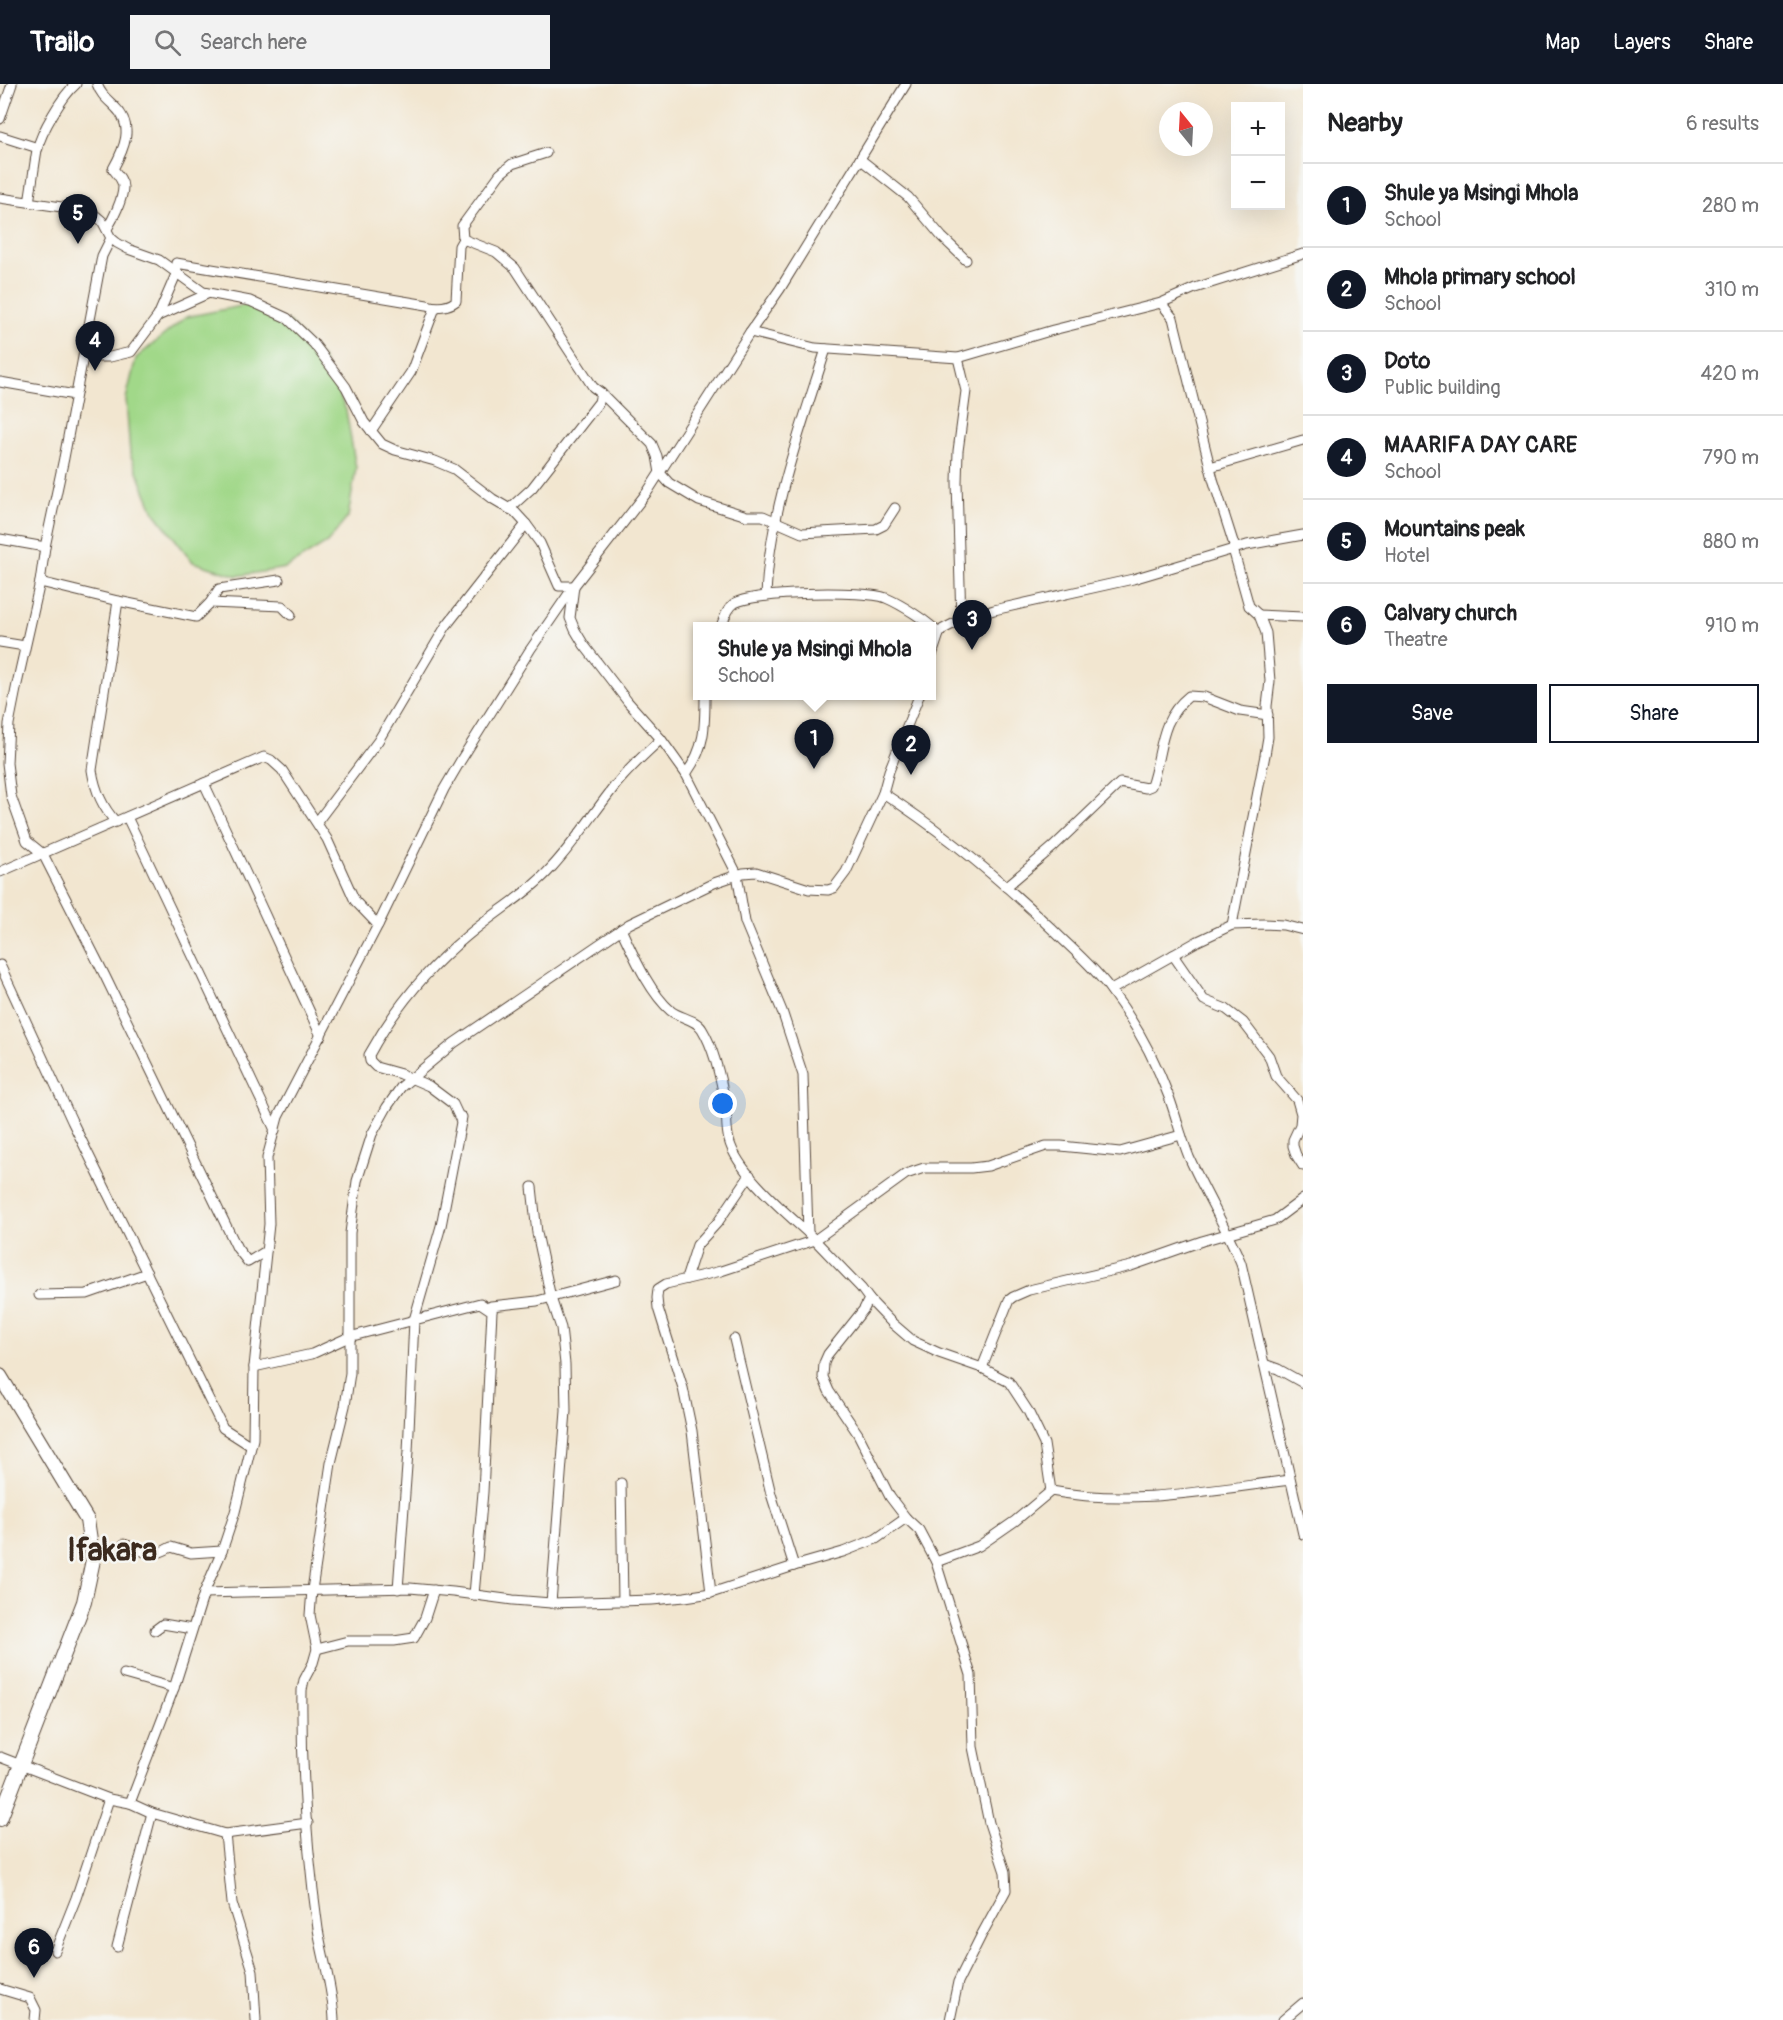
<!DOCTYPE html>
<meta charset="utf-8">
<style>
body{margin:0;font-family:Pangolin,sans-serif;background:#f2f2f2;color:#202124}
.controls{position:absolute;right:18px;top:18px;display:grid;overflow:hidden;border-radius:0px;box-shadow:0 6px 24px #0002}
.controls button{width:54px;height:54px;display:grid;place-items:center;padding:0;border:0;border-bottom:2px solid #e0e0e0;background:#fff;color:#202124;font:30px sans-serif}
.compass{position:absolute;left:1159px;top:18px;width:54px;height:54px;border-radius:50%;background:#fff;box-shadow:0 6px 24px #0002;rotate:342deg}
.you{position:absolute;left:723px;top:1020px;width:21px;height:21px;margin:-15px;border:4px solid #fff;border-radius:50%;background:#1a73e8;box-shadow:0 0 0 9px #1a73e833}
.badge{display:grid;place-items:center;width:39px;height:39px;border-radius:50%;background:#111827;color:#fff;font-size:20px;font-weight:700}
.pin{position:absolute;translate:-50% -50px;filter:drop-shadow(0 2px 3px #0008)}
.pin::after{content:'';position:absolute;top:32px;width:21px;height:18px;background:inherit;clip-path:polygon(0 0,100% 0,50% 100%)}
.popup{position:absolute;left:693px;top:538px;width:243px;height:78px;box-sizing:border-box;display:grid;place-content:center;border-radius:0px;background:#fff;filter:drop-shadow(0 2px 4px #0005);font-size:20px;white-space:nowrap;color:#757577}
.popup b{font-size:22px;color:#202124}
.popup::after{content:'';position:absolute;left:50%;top:100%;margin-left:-12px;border:12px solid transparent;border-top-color:#fff}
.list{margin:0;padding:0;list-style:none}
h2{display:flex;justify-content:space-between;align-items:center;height:78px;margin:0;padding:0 24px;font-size:26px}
h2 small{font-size:20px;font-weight:400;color:#757577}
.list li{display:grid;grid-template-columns:39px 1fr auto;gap:18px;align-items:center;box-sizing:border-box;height:84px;padding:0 24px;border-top:2px solid #e0e0e0}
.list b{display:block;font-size:22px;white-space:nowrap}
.list p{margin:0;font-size:20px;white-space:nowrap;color:#757577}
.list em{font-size:20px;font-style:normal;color:#757577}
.actions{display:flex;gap:12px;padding:18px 24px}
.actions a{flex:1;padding:14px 0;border:2px solid #111827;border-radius:0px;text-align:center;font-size:21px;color:#111827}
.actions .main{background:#111827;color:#fff}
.icon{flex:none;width:33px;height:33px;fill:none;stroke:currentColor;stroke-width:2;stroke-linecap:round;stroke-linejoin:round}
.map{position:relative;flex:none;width:1303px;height:1936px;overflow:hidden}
header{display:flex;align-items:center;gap:36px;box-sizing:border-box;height:84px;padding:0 30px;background:#111827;color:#fff}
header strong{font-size:28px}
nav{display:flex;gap:33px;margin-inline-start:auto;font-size:21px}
.search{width:420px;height:54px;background:#f2f2f2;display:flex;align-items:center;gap:15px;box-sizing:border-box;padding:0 21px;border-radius:0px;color:#757577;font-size:22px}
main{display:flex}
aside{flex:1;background:#fff}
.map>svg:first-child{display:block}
.green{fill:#a1d889;stroke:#6e8154;stroke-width:1.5}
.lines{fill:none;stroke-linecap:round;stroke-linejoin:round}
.minor-casing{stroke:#564639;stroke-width:11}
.secondary-casing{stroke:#564639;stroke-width:16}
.minor{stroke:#fff;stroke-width:9}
.secondary{stroke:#fff;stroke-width:14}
.labels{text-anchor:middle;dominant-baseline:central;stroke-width:5;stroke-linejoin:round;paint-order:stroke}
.town-label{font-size:32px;font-weight:bold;fill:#3b2a1e;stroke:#f6f6f2}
</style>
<header>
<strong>Trailo</strong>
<div class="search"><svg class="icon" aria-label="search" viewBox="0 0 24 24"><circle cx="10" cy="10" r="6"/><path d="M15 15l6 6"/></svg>Search here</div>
<nav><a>Map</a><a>Layers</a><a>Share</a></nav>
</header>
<main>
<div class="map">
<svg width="1303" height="1936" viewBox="0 0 1303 1936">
<rect width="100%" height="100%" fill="#f6f6f2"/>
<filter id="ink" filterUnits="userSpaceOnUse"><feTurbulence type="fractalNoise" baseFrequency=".0167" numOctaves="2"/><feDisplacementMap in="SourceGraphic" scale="12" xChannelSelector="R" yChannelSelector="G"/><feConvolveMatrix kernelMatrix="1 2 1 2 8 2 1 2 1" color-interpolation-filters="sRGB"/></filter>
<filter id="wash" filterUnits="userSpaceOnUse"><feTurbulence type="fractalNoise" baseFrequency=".008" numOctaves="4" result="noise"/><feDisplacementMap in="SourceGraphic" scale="24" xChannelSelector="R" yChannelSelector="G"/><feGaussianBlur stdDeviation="1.35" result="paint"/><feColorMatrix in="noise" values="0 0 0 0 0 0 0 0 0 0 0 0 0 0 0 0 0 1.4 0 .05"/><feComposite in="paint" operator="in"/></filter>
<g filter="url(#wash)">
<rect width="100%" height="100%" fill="#f2e6d0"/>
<polygon class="green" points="246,221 290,239 322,274 346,326 356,384 348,433 327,459 286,484 237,492 193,478 154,428 130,370 126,315 136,274 186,233"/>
</g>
<g filter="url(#ink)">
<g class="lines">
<defs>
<g id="minor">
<path d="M97,0C101,11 107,15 115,23C135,42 124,65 113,85C117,90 123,96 123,103C123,115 113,135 107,145"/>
<polyline points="0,35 12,0"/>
<polyline points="0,52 38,64"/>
<polyline points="860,75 908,113 942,153 966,176"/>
<polyline points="0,114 82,126 95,131 102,137 111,154 117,159 128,165 159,176 203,208 250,217 287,234 314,260 346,303 364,338 382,360 395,366 435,377 454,385 493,415 515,428 526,440 540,459 559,502 574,502 570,534 575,546 584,561 628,618 661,655 686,690 737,790 745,838 782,927 803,991 808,1149 861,1204 869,1215 864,1225 828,1270 824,1279 823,1293 829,1307 858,1350 890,1413 906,1434 919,1446 936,1478 971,1591 973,1663 989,1739 1005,1788 1006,1806 982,1850 958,1898 950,1936"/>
<path d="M29,118C32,101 34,83 37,66C41,48 62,12 76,0"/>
<polyline points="111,154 102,172 64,374 45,463 40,498 17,600 9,640 7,679 11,712 27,757 43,770 105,892 237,1164 248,1178 266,1167"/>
<polyline points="463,155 496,168 515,184 593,303 601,309 652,360 657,372 660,389 669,399 699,417 747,432 763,432 802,449 876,445 884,441 895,424"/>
<polyline points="1161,219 1195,204 1303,170"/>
<polyline points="158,232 207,210"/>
<polyline points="750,248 815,264 958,274 1053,246 1161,219 1173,234 1213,395 1235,464"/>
<path d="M84,273H110L131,268L158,232L177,188L176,179L427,221C437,224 448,223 456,217L459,162L463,155L462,142L500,90L512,80L546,69"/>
<polyline points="958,274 966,307 958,367 957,398 961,536"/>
<polyline points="0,298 75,311"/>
<polyline points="371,347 411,288 435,224"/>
<polyline points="1210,383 1303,356"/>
<polyline points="509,425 532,404 599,318 601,309"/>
<polyline points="0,455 45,463"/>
<polyline points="40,498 118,517 196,533 210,519 219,505 279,496"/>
<path d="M766,512C769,429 801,344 826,265"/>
<polyline points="210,519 282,522 291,531"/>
<polyline points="1259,531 1303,533"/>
<path d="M721,542C724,535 728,523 735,519C753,508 865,506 886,514C900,520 930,538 939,550"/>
<polyline points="0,558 25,562"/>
<polyline points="931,574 939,550 943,545 961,536 994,526 1133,495 1247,461 1303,451"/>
<path d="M686,690C705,664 705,643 705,612"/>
<polyline points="204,699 321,952"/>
<path d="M883,709C945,749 1000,795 1053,846C1072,865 1094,883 1110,905C1134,937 1155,975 1169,1013C1176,1032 1181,1053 1189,1073C1205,1109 1226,1143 1241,1179L1303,1450"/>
<polyline points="127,733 275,1046"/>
<path d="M116,738C102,723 95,706 92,686L118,517"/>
<polyline points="317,738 378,657 446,542 526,440"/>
<polyline points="0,788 264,673 271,676 282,686 327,755 355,817 378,841"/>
<path d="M1006,803L1053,763L1120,699L1146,704L1151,702C1163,668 1158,637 1189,612L1204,613L1240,627L1268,631"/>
<polyline points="1232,841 1265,671 1268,653 1267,622 1270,597 1266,549 1259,531 1249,522 1233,465"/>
<path d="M621,845C633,870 649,908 671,927C680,934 696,935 702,945C715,966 722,1000 726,1024C727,1034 726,1046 729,1056C737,1088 784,1127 808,1149"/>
<polyline points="1173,871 1204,916 1226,925 1243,938 1269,972 1276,992 1297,1016 1301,1030 1300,1041 1293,1056 1293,1062 1296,1071 1303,1082"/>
<polyline points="0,881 72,1037 223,1344 251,1362"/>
<polyline points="1111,906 1198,857 1232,841 1264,840 1283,841 1303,846"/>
<path d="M461,1037L453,1020L429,1002L401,990L376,983L370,977L369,971C394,925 427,885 467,852C495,828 528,810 552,783C575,758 593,730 614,703C628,685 645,670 661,655"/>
<polyline points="532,1103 537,1149 551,1214 561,1244 565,1280 566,1327 551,1519"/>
<polyline points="686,1195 697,1161 718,1138 750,1091"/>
<polyline points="39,1211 87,1210 147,1189"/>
<polyline points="869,1215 892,1239 913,1257 939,1269 982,1284 1009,1298 1028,1327 1044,1360 1051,1407"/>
<polyline points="492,1227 491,1222 537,1217 616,1196"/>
<polyline points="734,1255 771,1410 794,1482"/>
<polyline points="1264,1280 1278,1285 1303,1299"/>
<polyline points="254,1283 312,1270 349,1253 480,1219 492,1227 483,1408 474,1511"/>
<polyline points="982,1284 1009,1216 1013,1213 1029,1206 1131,1182 1202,1157 1275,1136 1303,1115"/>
<polyline points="621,1399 623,1517"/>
<path d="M124,1460C148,1466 146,1477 171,1463L191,1469L222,1467"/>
<path d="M936,1478L979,1462L1015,1437L1051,1407C1132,1422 1210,1406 1290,1396"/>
<polyline points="398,1505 408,1368 414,1236 441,1142 462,1033"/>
<polyline points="204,1509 410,1504 453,1508 513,1516 551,1519 652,1516 685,1513 711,1509 794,1482 843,1468 876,1455 906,1434"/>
<polyline points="711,1509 692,1347 683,1304 658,1224 657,1214 658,1205 666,1200 721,1187 815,1156 906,1090 924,1084 971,1084 988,1082 1046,1062 1061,1062 1120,1068 1181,1051"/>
<polyline points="155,1546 163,1540 192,1545"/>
<polyline points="317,1565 348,1557 394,1557 414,1554 425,1534 434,1506"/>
<polyline points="124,1590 174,1604"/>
<polyline points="0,1673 109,1715 130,1719 152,1729 225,1750 308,1739"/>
<polyline points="130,1719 174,1604 204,1509 222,1467 235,1428 253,1355 254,1283 269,1140 267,1074 278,1033 378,841 444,705 461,676 530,566 574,502 648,407 750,248 780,205 906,0"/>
<polyline points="225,1750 232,1819 253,1887 256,1936"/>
<polyline points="117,1863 152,1729"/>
<polyline points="55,1867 76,1814 109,1715"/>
<polyline points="0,1905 30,1914 36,1926 35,1936"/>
<path d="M334,1936C333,1905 323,1876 318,1845C307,1766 301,1685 302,1606L304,1596L313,1579L317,1565L310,1531L312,1506L331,1379L345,1322L350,1289V1149L357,1097L372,1050L387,1023L401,1003L454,959L629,840L714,799L743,789L756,788L809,805L828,806L834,804L846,788L883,709L889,687L919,612"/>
<polyline points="1283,1936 1303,1919"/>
</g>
<polyline id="secondary" points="0,1292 87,1436 93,1476 84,1518 0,1735"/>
</defs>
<use href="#minor" class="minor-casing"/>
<use href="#secondary" class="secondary-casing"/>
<use href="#minor" class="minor"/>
<use href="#secondary" class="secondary"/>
</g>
</g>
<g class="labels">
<g class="town-label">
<text x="112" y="1467">Ifakara</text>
</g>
</g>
</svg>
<div class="controls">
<button>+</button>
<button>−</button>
</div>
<svg class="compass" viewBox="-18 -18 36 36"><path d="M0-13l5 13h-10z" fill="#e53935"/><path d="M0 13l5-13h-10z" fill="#757577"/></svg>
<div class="you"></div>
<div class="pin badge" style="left:814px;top:685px">1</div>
<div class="popup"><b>Shule ya Msingi Mhola</b>School</div>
<div class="pin badge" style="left:911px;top:691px">2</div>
<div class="pin badge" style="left:972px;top:566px">3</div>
<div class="pin badge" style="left:95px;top:287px">4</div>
<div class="pin badge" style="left:78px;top:160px">5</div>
<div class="pin badge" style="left:34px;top:1894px">6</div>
</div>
<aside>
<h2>Nearby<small>6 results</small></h2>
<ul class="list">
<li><span class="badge">1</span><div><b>Shule ya Msingi Mhola</b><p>School</p></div><em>280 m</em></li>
<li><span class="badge">2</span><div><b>Mhola primary school</b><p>School</p></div><em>310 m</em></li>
<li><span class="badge">3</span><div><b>Doto</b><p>Public building</p></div><em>420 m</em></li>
<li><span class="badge">4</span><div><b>MAARIFA DAY CARE</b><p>School</p></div><em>790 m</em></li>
<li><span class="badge">5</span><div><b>Mountains peak</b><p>Hotel</p></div><em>880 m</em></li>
<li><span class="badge">6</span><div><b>Calvary church</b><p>Theatre</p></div><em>910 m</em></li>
</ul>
<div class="actions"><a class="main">Save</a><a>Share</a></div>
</aside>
</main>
